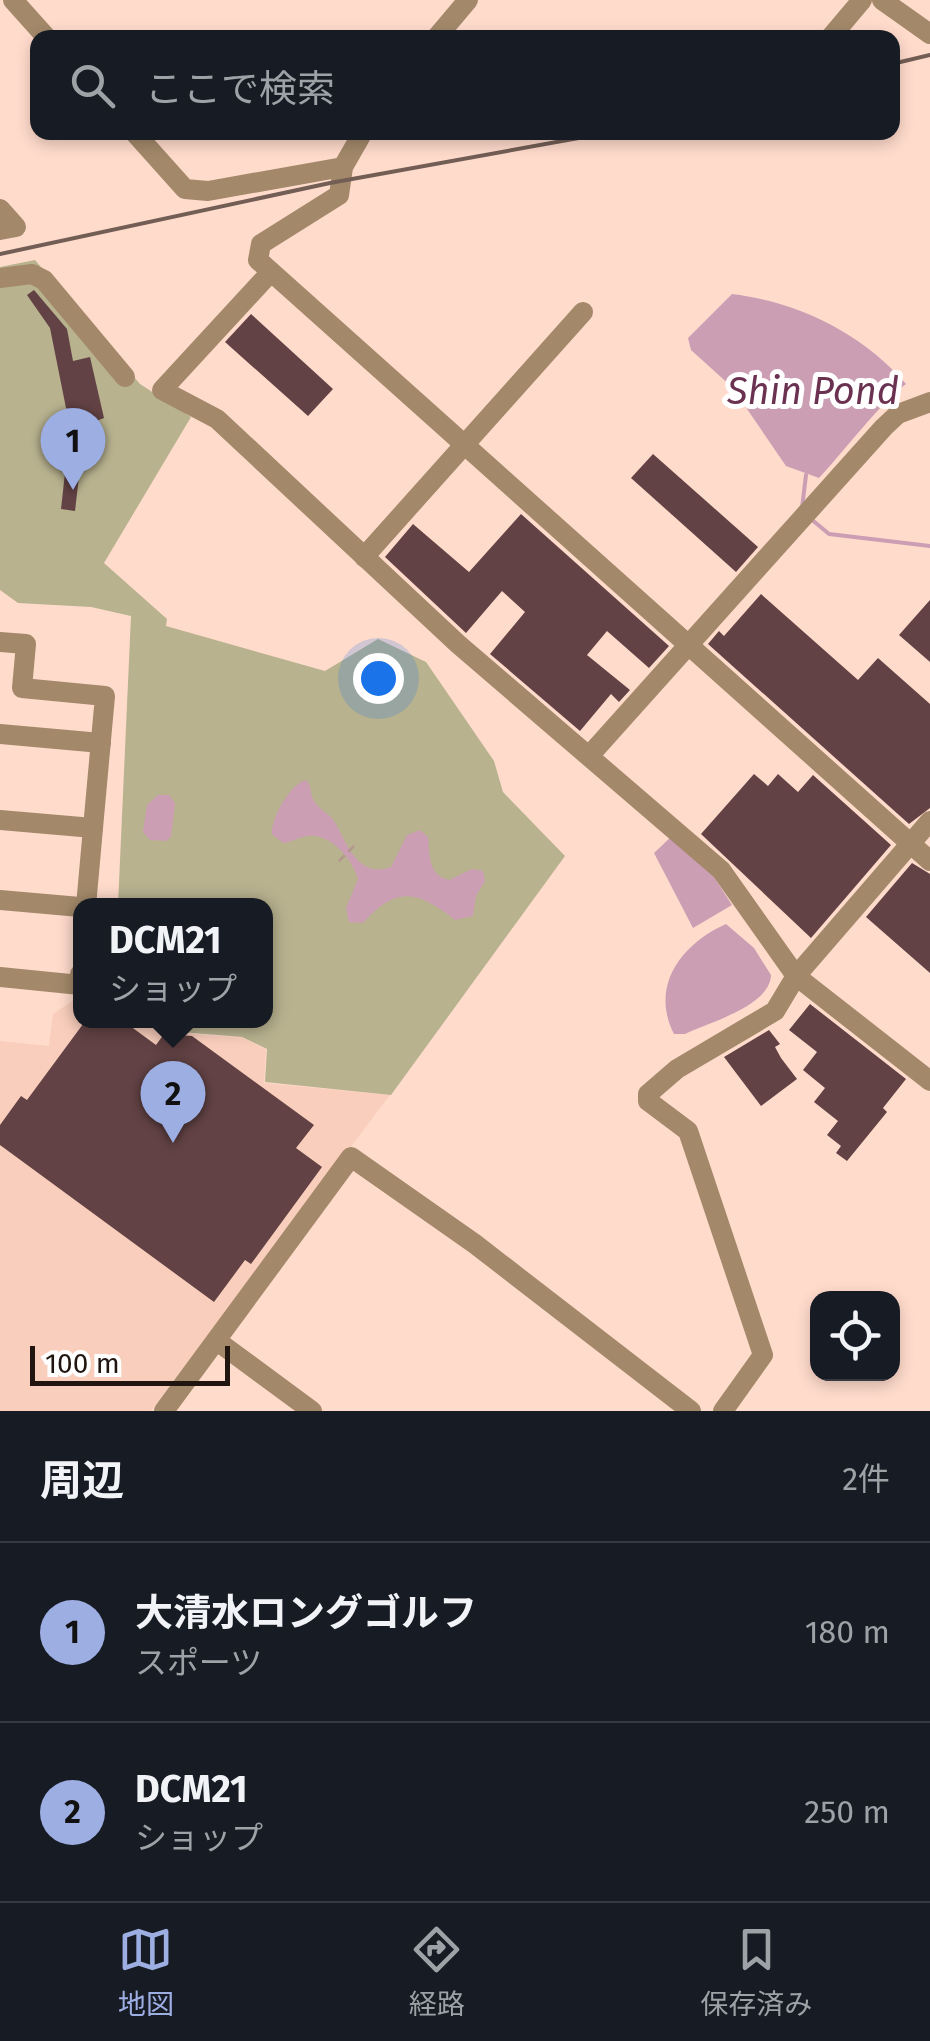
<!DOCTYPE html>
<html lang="ja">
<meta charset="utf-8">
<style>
body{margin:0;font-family:"Fira Sans","Noto Sans JP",sans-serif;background:#242831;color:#f1f3f6}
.controls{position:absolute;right:30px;bottom:30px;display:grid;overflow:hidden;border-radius:20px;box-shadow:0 5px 15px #0003}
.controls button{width:90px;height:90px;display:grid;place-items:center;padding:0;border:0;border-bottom:2px solid #363941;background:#171b24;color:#f1f3f6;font:50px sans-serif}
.scale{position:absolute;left:30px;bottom:25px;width:200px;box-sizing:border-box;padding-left:10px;border:5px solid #211510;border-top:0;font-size:28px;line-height:35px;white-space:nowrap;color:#211510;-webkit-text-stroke:8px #fff;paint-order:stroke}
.you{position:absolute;left:378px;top:678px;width:35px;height:35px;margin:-25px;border:8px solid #fff;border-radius:50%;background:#1a73e8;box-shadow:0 0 0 15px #1a73e833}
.badge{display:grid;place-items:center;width:65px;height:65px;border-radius:50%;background:#9daee3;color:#111;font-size:32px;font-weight:700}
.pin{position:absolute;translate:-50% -82px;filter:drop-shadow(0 2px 5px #0008)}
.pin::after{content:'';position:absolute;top:52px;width:35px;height:30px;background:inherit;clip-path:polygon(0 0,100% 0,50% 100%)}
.popup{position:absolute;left:73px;top:898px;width:200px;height:130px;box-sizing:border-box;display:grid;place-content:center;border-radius:20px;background:#171b24;filter:drop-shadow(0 2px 8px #0005);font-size:32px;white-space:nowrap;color:#9ea1a6}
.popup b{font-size:38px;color:#f1f3f6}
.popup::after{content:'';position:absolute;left:50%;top:100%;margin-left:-20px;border:20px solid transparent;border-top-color:#171b24}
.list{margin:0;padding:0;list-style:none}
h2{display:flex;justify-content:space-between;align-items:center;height:130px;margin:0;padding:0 40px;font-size:42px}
h2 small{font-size:32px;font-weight:400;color:#9ea1a6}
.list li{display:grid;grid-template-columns:65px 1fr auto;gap:30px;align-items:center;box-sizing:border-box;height:180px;padding:0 40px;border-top:2px solid #363941}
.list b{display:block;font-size:38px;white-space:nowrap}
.list p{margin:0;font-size:32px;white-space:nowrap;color:#9ea1a6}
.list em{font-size:32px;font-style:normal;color:#9ea1a6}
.icon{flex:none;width:55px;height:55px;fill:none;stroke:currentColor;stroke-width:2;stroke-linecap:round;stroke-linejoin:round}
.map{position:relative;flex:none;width:930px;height:1411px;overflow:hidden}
.search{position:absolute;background:#171b24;box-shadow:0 5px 15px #0003;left:30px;right:30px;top:30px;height:110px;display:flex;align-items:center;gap:25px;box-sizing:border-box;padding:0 35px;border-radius:20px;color:#9ea1a6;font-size:38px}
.sheet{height:490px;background:#171b24}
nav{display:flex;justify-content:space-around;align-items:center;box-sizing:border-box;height:140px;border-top:2px solid #363941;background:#171b24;font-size:28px;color:#9ea1a6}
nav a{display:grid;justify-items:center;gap:5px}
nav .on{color:#9daee3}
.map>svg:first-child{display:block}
.built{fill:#f9cebc}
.green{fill:#b8b28f}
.water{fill:#cb9eb3}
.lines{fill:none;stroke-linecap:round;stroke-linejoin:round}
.stream{stroke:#cb9eb3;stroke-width:4}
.building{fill:#624244}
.path{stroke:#b3978b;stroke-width:2.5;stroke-dasharray:8 5;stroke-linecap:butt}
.minor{stroke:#a3896a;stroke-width:20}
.rail{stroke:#735e55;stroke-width:4}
.labels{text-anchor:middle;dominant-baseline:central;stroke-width:10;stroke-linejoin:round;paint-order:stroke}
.water-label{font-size:38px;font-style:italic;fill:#6a3150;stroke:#fff}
</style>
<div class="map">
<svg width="930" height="1411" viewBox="0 0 930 1411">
<rect width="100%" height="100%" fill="#ffdbcc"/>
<polygon class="built" points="80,996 80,1020 155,1021 155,1031 242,1038 266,1049 264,1083 390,1095 151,1411 0,1411 0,1041 49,1046 53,1014"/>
<polygon class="green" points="35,260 140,384 191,417 104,563 167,619 166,626 325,671 378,639 426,662 494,761 503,792 565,856 391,1095 265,1082 267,1049 242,1037 155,1030 156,1021 266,1020 266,906 118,905 131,616 91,607 18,603 0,590 0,267"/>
<g class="water">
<path d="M732,294C798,302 862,333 906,384C880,403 847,448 819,478L786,466L732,387L691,350L688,338Z"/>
<path d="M306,780C313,788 309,793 314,801C319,810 331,814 336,824C347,845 359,879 391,867L407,835L420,830L428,837C430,856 428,875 449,880L472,869L483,871L485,881L476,896L473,916L455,920C418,891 397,885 363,923L349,922L346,908L358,879C353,860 331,833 308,836C299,837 292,842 283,843L272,834C271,818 290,784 306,780Z"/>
<polygon points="158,795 169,795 175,803 171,837 166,841 150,840 143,832 147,805"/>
<polygon points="672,836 707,866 732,905 693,928 654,853"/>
<path d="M726,924L754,948L771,975C770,1006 710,1022 685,1034H674C649,985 683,943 726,924Z"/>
</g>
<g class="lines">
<g class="stream">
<polyline points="802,508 806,475"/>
<polyline points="811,519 829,534 930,546"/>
</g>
</g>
<g class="building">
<polygon points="34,290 67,329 73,361 90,357 104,418 85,425 75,511 61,509 70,428 50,328 27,295"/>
<polygon points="251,314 333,389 308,416 225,342"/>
<polygon points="653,454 758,547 736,572 631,478"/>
<polygon points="521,514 669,646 649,668 607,631 587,655 630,690 619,702 611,694 580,731 490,654 525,612 502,591 466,633 385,557 413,524 469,572"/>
<polygon points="761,594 858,680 878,658 930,704 930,808 909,824 708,644 719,631 724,636"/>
<polygon points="930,600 930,662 899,635"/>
<polygon points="754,774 768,786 778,774 798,792 813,775 891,845 811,938 701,834"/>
<polygon points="912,863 930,874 930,973 866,917"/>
<polygon points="810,1004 906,1079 883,1108 887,1112 847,1161 836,1153 841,1146 827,1135 838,1121 814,1102 825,1088 803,1070 817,1052 789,1030"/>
<polygon points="86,1020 122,1020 156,1045 164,1034 192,1036 314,1125 296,1148 322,1167 251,1264 245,1260 214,1302 0,1145 0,1125 21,1096 27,1100"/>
<polygon points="769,1030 780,1044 775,1047 781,1058 797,1079 761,1106 724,1057"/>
</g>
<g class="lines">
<polyline class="path" points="339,861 354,846"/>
<g class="minor">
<polyline points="13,0 47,38"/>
<polyline points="882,0 930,34"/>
<polyline points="436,38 468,0"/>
<polyline points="830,38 862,0"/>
<polyline points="134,132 185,189 208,191 343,167"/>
<polyline points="363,132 343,167 339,195 261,244 258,260 930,861"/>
<polyline points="0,209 16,227 0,230"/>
<polyline points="269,274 162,390 217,419 458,644 721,870 796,976 930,1081"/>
<polyline points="0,278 32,274 44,280 125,377"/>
<polyline points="364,557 583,312"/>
<polyline points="0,642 26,644 22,688 105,696 93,828"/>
<polyline points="0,734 101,743"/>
<polyline points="589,756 884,427 898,414 930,402"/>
<polyline points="0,820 93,828 86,906"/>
<polyline points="0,900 80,907"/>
<polyline points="0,977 80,985 80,974"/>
<polyline points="217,1341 312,1411"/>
<polyline points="164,1411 351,1157 475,1244 691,1411"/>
<polyline points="723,1411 763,1355 688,1131 648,1101 648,1094 677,1069 775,1011 796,976 930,821"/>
</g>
<g class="rail">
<polyline points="892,64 930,55"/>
<polyline points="0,254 330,183 612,132"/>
</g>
</g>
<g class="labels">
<g class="water-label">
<text x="813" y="391">Shin Pond</text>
</g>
</g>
</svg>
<div class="controls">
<button><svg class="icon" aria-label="locate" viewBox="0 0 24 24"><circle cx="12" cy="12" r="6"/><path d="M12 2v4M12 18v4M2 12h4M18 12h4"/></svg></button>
</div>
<div class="scale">100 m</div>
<div class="you"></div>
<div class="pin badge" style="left:73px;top:490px">1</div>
<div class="pin badge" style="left:173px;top:1143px">2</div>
<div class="popup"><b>DCM21</b>ショップ</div>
<div class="search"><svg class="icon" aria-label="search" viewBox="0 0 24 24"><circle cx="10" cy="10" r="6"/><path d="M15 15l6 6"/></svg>ここで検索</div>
</div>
<section class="sheet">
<h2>周辺<small>2件</small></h2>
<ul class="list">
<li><span class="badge">1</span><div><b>大清水ロングゴルフ</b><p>スポーツ</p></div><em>180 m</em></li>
<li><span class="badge">2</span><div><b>DCM21</b><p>ショップ</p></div><em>250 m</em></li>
</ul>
</section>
<nav>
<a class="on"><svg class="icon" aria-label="map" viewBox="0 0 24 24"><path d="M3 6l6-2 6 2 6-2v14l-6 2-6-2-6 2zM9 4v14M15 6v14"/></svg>地図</a>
<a><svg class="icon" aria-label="directions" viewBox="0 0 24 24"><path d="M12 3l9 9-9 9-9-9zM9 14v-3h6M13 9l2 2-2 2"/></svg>経路</a>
<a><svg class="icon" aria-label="saved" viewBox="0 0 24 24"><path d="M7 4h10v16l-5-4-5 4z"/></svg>保存済み</a>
</nav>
